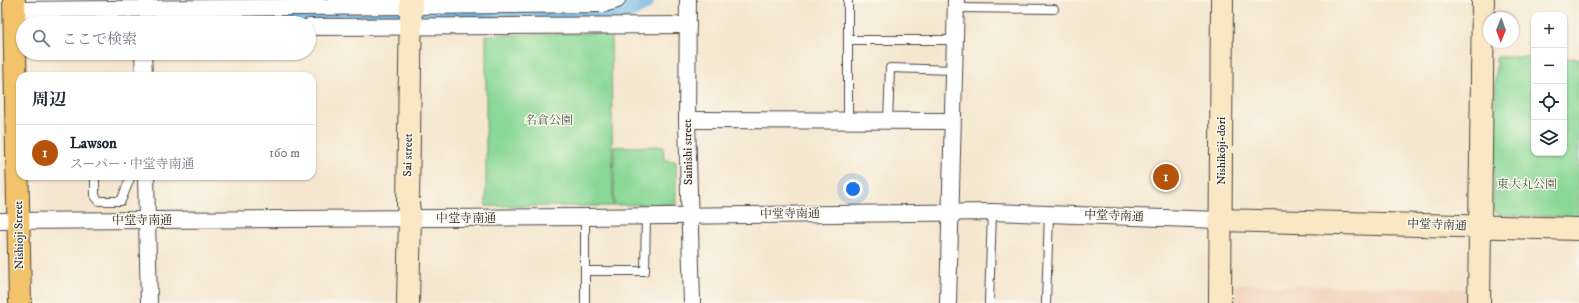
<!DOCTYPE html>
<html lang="ja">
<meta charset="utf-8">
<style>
body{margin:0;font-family:"IM FELL DW Pica","Noto Serif JP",serif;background:#f2f2f3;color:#1f2937}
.controls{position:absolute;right:12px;top:12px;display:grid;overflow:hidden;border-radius:8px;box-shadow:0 1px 3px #0004}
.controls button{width:36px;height:36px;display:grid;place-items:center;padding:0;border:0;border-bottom:1px solid #e0e1e3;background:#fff;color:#1f2937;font:20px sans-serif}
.compass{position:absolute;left:1483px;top:12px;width:36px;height:36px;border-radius:50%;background:#fff;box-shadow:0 1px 3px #0004;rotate:181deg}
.you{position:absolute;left:853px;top:189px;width:14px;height:14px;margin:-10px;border:3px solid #fff;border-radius:50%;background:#1a73e8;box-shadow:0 0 0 6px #1a73e833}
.badge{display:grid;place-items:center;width:26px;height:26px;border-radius:50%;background:#b45309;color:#fff;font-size:13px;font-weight:700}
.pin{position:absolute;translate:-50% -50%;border:2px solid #fff;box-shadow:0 1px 4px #0006}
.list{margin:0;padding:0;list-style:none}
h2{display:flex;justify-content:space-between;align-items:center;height:52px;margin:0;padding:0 16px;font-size:17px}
h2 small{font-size:13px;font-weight:400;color:#747a83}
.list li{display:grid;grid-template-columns:26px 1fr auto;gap:12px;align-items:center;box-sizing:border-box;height:56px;padding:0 16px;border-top:1px solid #e0e1e3}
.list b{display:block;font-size:15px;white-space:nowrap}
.list p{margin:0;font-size:13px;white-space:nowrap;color:#747a83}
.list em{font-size:13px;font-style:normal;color:#747a83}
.icon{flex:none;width:22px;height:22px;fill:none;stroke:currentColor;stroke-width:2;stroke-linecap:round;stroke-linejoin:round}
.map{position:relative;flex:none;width:1579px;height:303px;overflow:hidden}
.search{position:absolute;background:#fff;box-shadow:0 1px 3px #0004;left:16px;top:16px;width:300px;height:44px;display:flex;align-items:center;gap:10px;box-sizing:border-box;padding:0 14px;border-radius:22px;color:#747a83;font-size:15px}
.panel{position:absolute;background:#fff;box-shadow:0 1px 3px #0004;left:16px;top:72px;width:300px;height:108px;border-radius:12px}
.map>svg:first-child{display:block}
.built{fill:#f3d4bf}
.green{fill:#8ad896;stroke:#5a8260}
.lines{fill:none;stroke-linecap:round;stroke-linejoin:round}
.stream{stroke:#6cb4e4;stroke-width:4}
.river{stroke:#6cb4e4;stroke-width:24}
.lane-casing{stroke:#494744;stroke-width:10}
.street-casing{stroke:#494744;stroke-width:18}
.secondary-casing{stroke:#494744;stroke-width:24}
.primary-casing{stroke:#494744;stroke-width:24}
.lane{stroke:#fff;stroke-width:8}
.street{stroke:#fff;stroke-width:16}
.secondary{stroke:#fae7c3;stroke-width:22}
.primary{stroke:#f2c36a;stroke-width:22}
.labels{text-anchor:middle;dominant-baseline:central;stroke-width:3;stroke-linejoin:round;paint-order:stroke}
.park-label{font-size:12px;fill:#485f4b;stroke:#fbf7ec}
.street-label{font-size:12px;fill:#2b2b2b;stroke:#fbf7ec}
</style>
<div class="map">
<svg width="1579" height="303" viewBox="0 0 1579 303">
<rect width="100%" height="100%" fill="#fbf7ec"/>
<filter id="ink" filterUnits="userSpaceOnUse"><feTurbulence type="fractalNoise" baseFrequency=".025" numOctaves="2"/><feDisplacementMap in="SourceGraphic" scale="8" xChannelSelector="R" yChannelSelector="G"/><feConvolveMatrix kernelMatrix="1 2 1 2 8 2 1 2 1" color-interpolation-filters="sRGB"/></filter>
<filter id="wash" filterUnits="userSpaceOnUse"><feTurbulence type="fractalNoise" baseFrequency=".012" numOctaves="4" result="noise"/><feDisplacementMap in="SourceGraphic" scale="16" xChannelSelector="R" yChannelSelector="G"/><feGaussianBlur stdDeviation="0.9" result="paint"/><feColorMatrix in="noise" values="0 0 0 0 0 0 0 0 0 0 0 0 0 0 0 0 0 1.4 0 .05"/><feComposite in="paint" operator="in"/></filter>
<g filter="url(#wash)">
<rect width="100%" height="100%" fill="#f5e6cf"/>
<polygon class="built" points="1236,284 1467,289 1467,303 1236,303"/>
<g class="green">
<polygon points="611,33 613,206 486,206 486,35"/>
<polygon points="1496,57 1534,57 1534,153 1564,153 1564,58 1579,58 1579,217 1499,215 1493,209"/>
<polygon points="663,146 664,160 676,161 676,204 614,205 614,147"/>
</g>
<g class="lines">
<g class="stream">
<polyline points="368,21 379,14"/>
<polyline points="547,21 558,13"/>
</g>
<polyline class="river" points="35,18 208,18 389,14 599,14 625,9 642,0"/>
</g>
</g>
<g filter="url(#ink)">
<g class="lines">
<defs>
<g id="lane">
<polyline points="848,0 848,121"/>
<polyline points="955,8 1054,9"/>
<polyline points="848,40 955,40"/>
<polyline points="888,121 890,68 954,70"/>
<polyline points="95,176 95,196 99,201 121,201 131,176"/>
<polyline points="585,271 645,271 646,216"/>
<polyline points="585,303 585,217"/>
<polyline points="989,303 992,212"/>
<polyline points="1046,303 1049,214"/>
</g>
<g id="street">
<polyline points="688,0 687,120 692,303"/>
<polyline points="14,10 603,4 617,0"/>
<polyline points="309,27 688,25"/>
<polyline points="143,53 144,76"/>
<polyline points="687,120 952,121"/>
<polyline points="146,176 149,303"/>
<polyline points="0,221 585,217 992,212 1220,220"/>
<polyline points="948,303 956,0"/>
</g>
<g id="secondary">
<polyline points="1220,220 1579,229"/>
<polyline points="408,303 410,218 408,204 411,0"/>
<polyline points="1220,303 1222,0"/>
<polyline points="1479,303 1483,0"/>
</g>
<polyline id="primary" points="14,0 20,303"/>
</defs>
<use href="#lane" class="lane-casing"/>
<use href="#street" class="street-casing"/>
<use href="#secondary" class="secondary-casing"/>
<use href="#primary" class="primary-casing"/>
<use href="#lane" class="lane"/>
<use href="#street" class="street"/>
<use href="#secondary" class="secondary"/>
<use href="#primary" class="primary"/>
</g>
</g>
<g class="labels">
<g class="park-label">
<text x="549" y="120">名倉公園</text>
<text x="1527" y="184">東大丸公園</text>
</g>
<g class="street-label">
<text transform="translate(1221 151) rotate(-90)">Nishikōji-dōri</text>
<text transform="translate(688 152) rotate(-91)">Sainishi street</text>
<text transform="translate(408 155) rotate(-89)">Sai street</text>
<text transform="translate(790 214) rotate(-1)">中堂寺南通</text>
<text transform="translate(1114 216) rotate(2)">中堂寺南通</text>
<text x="466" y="218">中堂寺南通</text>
<text x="142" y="220">中堂寺南通</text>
<text transform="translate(1437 225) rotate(2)">中堂寺南通</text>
<text transform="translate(19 235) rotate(-91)">Nishioji Street</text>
</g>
</g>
</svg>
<div class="controls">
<button>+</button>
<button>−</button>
<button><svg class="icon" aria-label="locate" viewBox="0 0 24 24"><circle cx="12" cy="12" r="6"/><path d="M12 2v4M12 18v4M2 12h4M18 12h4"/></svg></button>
<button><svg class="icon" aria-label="layers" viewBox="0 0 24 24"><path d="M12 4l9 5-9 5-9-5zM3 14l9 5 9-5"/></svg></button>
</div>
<svg class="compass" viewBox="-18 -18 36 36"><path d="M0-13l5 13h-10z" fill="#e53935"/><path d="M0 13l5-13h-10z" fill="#747a83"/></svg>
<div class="you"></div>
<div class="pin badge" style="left:1166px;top:177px">1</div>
<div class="search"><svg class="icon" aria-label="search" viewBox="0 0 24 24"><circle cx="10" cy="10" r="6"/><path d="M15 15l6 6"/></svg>ここで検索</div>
<section class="panel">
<h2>周辺<small></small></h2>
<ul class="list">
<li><span class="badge">1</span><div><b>Lawson</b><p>スーパー · 中堂寺南通</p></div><em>160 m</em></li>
</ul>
</section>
</div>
